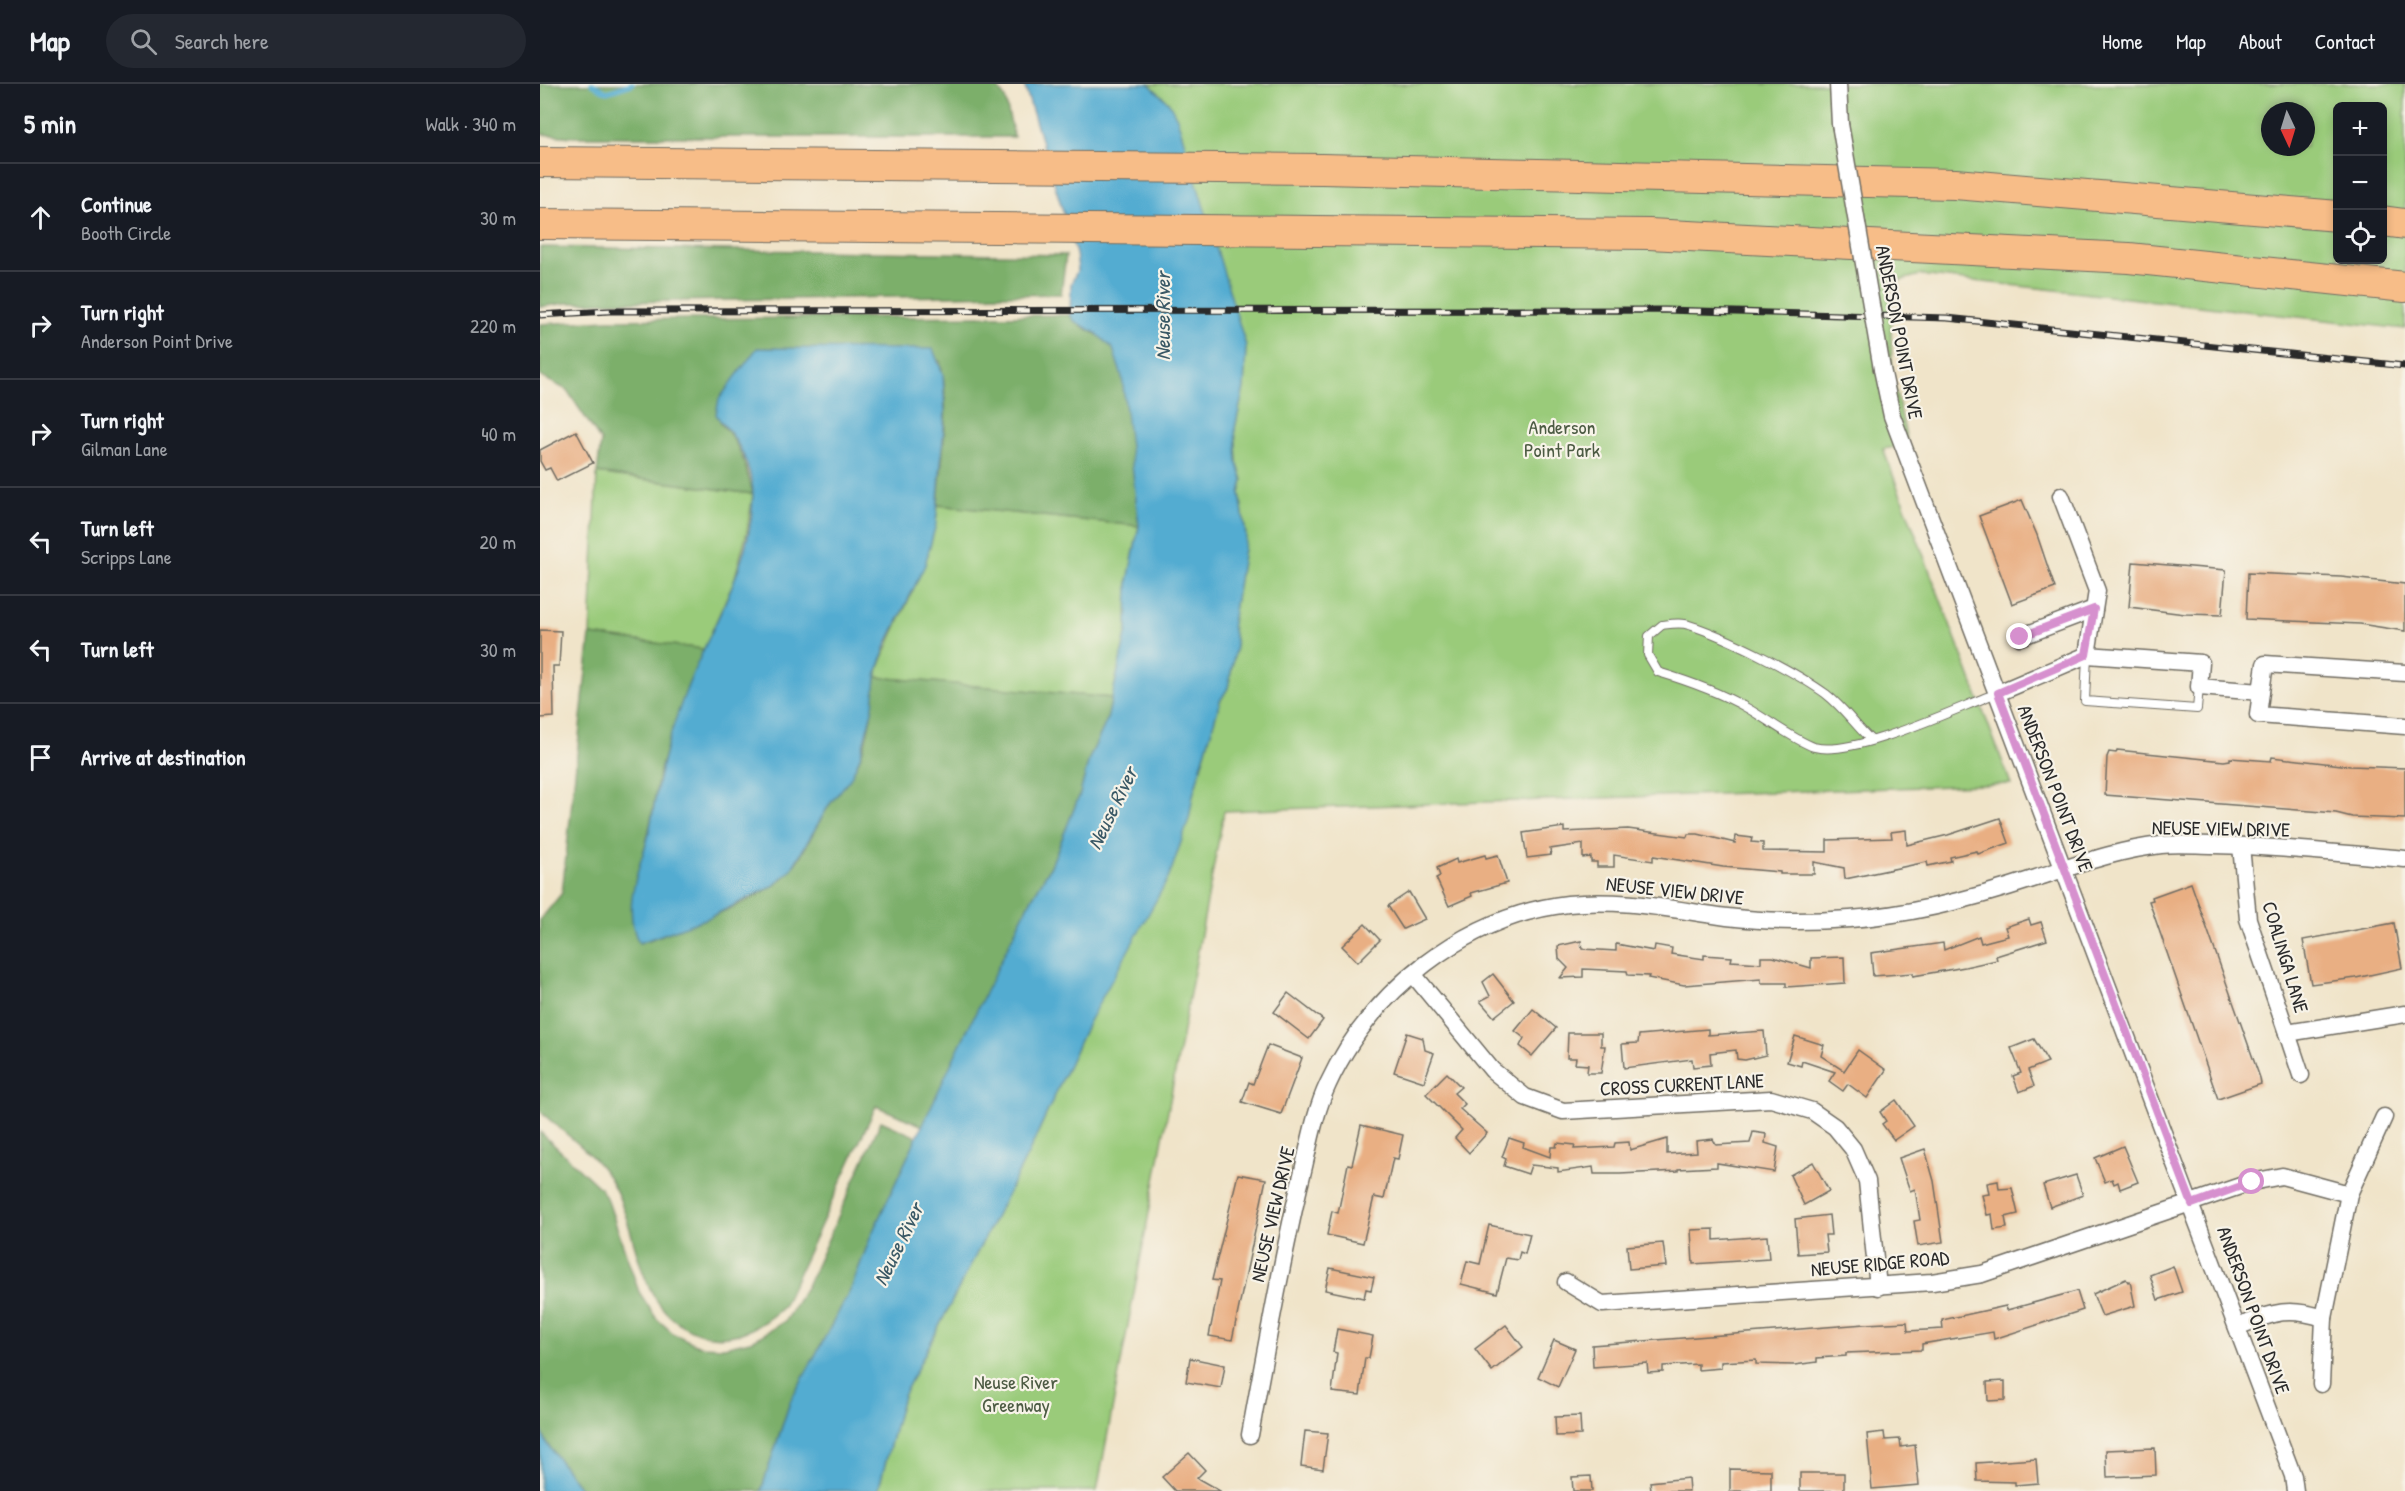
<!DOCTYPE html>
<meta charset="utf-8">
<style>
body{margin:0;font-family:"Patrick Hand",sans-serif;background:#242831;color:#f1f3f6}
.controls{position:absolute;right:18px;top:18px;display:grid;overflow:hidden;border-radius:9px;box-shadow:0 3px 9px #0003}
.controls button{width:54px;height:54px;display:grid;place-items:center;padding:0;border:0;border-bottom:2px solid #363941;background:#171b24;color:#f1f3f6;font:30px sans-serif}
.compass{position:absolute;left:1721px;top:18px;width:54px;height:54px;border-radius:50%;background:#171b24;box-shadow:0 3px 9px #0003;rotate:176deg}
.stop{position:absolute;width:18px;height:18px;margin:-14px;border:4px solid #d690ce;border-radius:50%;background:#fff}
.stop.end{background:#d690ce;border-color:#fff;box-shadow:0 2px 6px #0008}
.list{margin:0;padding:0;list-style:none}
h2{display:flex;justify-content:space-between;align-items:center;height:78px;margin:0;padding:0 24px;font-size:26px}
h2 small{font-size:20px;font-weight:400;color:#9ea1a6}
.list li{display:grid;grid-template-columns:39px 1fr auto;gap:18px;align-items:center;box-sizing:border-box;height:108px;padding:0 24px;border-top:2px solid #363941}
.list b{display:block;font-size:22px;white-space:nowrap}
.list p{margin:0;font-size:20px;white-space:nowrap;color:#9ea1a6}
.list em{font-size:20px;font-style:normal;color:#9ea1a6}
.icon{flex:none;width:33px;height:33px;fill:none;stroke:currentColor;stroke-width:2;stroke-linecap:round;stroke-linejoin:round}
.map{position:relative;flex:none;width:1865px;height:1407px;overflow:hidden}
header{display:flex;align-items:center;gap:36px;box-sizing:border-box;height:84px;padding:0 30px;background:#171b24;border-bottom:2px solid #363941}
header strong{font-size:28px}
nav{display:flex;gap:33px;margin-inline-start:auto;font-size:21px}
.search{width:420px;height:54px;background:#242831;display:flex;align-items:center;gap:15px;box-sizing:border-box;padding:0 21px;border-radius:33px;color:#9ea1a6;font-size:22px}
main{display:flex}
aside{flex:1;background:#171b24}
.map>svg:first-child{display:block}
.green{fill:#9acb7a;stroke:#627b52;stroke-width:1.5;fill-rule:evenodd}
.forest{fill:#7baf6a;stroke:#536d4a;stroke-width:1.5}
.water{fill:#53acd1;stroke:#3f6c7e;stroke-width:1.5}
.lines{fill:none;stroke-linecap:round;stroke-linejoin:round}
.stream{stroke:#53acd1;stroke-width:5}
.building{fill:#e9af83}
.service-casing{stroke:#706c62;stroke-width:10}
.minor-casing{stroke:#706c62;stroke-width:19}
.motorway-casing{stroke:#706c62;stroke-width:32}
.service{stroke:#fff;stroke-width:8}
.minor{stroke:#fff;stroke-width:16}
.motorway{stroke:#f7bd88;stroke-width:30}
.rail-casing{stroke:#2b2b2b;stroke-width:7}
.rail{stroke:#f7f3e8;stroke-width:4.5;stroke-dasharray:14;stroke-linecap:butt}
.minor-bridge-casing{stroke:#706c62;stroke-width:19;stroke-linecap:butt}
.minor-bridge{stroke:#fff;stroke-width:16}
.route{stroke:#d690ce;stroke-width:8}
.labels{text-anchor:middle;dominant-baseline:central;stroke-width:4.5;stroke-linejoin:round;paint-order:stroke}
.street-label{font-size:20px;fill:#2b2b2b;stroke:#f7f3e8}
.park-label{font-size:20px;fill:#4c5b43;stroke:#f7f3e8}
.water-label{font-size:21px;font-style:italic;fill:#395865;stroke:#f7f3e8}
</style>
<header>
<strong>Map</strong>
<div class="search"><svg class="icon" aria-label="search" viewBox="0 0 24 24"><circle cx="10" cy="10" r="6"/><path d="M15 15l6 6"/></svg>Search here</div>
<nav><a>Home</a><a>Map</a><a>About</a><a>Contact</a></nav>
</header>
<main>
<aside>
<h2>5 min<small>Walk · 340 m</small></h2>
<ul class="list">
<li><svg class="icon" aria-label="ahead" viewBox="0 0 24 24"><path d="M12 20V5M6 11l6-6 6 6"/></svg><div><b>Continue</b><p>Booth Circle</p></div><em>30 m</em></li>
<li><svg class="icon" aria-label="right" viewBox="0 0 24 24"><path d="M7 20v-9h11M14 6l5 5-5 5"/></svg><div><b>Turn right</b><p>Anderson Point Drive</p></div><em>220 m</em></li>
<li><svg class="icon" aria-label="right" viewBox="0 0 24 24"><path d="M7 20v-9h11M14 6l5 5-5 5"/></svg><div><b>Turn right</b><p>Gilman Lane</p></div><em>40 m</em></li>
<li><svg class="icon" aria-label="left" viewBox="0 0 24 24"><path d="M17 20v-9H6M10 6l-5 5 5 5"/></svg><div><b>Turn left</b><p>Scripps Lane</p></div><em>20 m</em></li>
<li><svg class="icon" aria-label="left" viewBox="0 0 24 24"><path d="M17 20v-9H6M10 6l-5 5 5 5"/></svg><div><b>Turn left</b></div><em>30 m</em></li>
<li><svg class="icon" aria-label="arrive" viewBox="0 0 24 24"><path d="M6 21V4h12l-3 4 3 4H6"/></svg><div><b>Arrive at destination</b></div></li>
</ul>
</aside>
<div class="map">
<svg width="1865" height="1407" viewBox="0 0 1865 1407">
<rect width="100%" height="100%" fill="#f7f3e8"/>
<filter id="ink" filterUnits="userSpaceOnUse"><feTurbulence type="fractalNoise" baseFrequency=".0167" numOctaves="2"/><feDisplacementMap in="SourceGraphic" scale="12" xChannelSelector="R" yChannelSelector="G"/><feConvolveMatrix kernelMatrix="1 2 1 2 8 2 1 2 1" color-interpolation-filters="sRGB"/></filter>
<filter id="wash" filterUnits="userSpaceOnUse"><feTurbulence type="fractalNoise" baseFrequency=".008" numOctaves="4" result="noise"/><feDisplacementMap in="SourceGraphic" scale="24" xChannelSelector="R" yChannelSelector="G"/><feGaussianBlur stdDeviation="1.35" result="paint"/><feColorMatrix in="noise" values="0 0 0 0 0 0 0 0 0 0 0 0 0 0 0 0 0 1.4 0 .05"/><feComposite in="paint" operator="in"/></filter>
<g filter="url(#wash)">
<rect width="100%" height="100%" fill="#f0e4c9"/>
<g class="green">
<path d="M609,0H1865V245L1380,191L1350,199L1352,291L1368,361L1343,365L1471,700L684,727L557,1407H338L363,1312L488,1070L548,939L649,735L653,711L680,617L688,604L696,562L692,540L706,452L700,409L703,396L697,378L695,344L704,304L706,262L629,19ZM1798,22H1842V176H1798ZM1730,27H1766V63H1730Z"/>
<polygon points="57,389 213,410 207,448 194,497 164,565 50,551"/>
<path d="M398,421L599,442L588,497L587,546L572,614L336,593C354,535 393,484 398,421Z"/>
</g>
<g class="forest">
<polygon points="0,0 455,0 465,14 474,53 33,53 0,50"/>
<polygon points="0,163 526,171 521,210 28,219 0,223"/>
<path d="M530,231C539,246 562,248 573,264C588,287 595,408 599,442L398,421C401,375 412,322 400,277L180,339C201,359 206,383 213,410L57,389L61,357L27,306L0,292V240L67,236Z"/>
<path d="M50,551L164,565C147,603 132,643 121,683C115,706 113,731 107,755C99,789 85,819 97,854L107,857C149,839 195,827 233,802C262,783 271,747 290,720C301,704 312,692 320,674C330,649 333,620 336,593L572,614L567,636L549,675L540,710L511,782L488,821L383,1042L336,1022L243,1223C222,1242 194,1258 165,1251C91,1231 103,1148 69,1094C53,1068 22,1048 0,1027V836L22,809Z"/>
<polygon points="341,1037 377,1053 332,1149 311,1205 250,1318 221,1407 42,1407 8,1361 0,1343 0,1048 60,1104 68,1117 99,1208 116,1234 134,1250 160,1262 184,1263 214,1256 245,1237 267,1202"/>
</g>
<g class="water">
<polygon points="484,0 609,0 629,19 637,34 706,262 704,304 695,344 697,378 703,396 700,409 706,452 692,540 696,562 688,604 680,617 653,711 649,735 629,793 548,939 488,1070 363,1312 338,1407 221,1407 250,1318 311,1205 332,1149 418,965 488,821 511,782 540,710 549,675 567,636 587,546 588,497 599,442 582,293 573,265 556,249 534,237 530,231 531,200 538,185 536,170"/>
<path d="M217,264L393,265L403,290L405,329L396,440L385,481L346,561L336,593L333,623L320,673L310,695L289,721L251,786L233,802L168,834L99,859C82,826 97,790 107,757C113,734 115,710 121,686C127,659 137,630 147,604C171,542 212,480 213,411C213,392 203,366 192,351C187,343 180,339 176,330L179,315Z"/>
<polygon points="0,1343 8,1361 42,1407 0,1407"/>
</g>
<g class="lines">
<polyline class="stream" points="52,0 67,8 92,0"/>
</g>
<g id="blocks">
<g class="building">
<polygon points="36,347 53,379 17,397 10,384 5,386 0,377 0,366"/>
<polygon points="1482,416 1497,451 1515,504 1472,520 1439,432"/>
<polygon points="1593,478 1686,486 1682,531 1645,530 1589,523"/>
<polygon points="1708,489 1801,493 1865,500 1865,547 1820,540 1706,535"/>
<polygon points="0,546 21,547 19,582 13,582 14,633 0,634"/>
<polygon points="1577,666 1684,677 1690,676 1690,674 1731,677 1732,673 1810,682 1865,684 1865,735 1812,733 1796,729 1565,711 1567,673 1569,668 1576,669"/>
<polygon points="1460,734 1469,759 1438,770 1437,767 1410,773 1411,777 1388,782 1387,778 1305,795 1304,784 1274,778 1274,790 1240,790 1240,788 1183,783 1113,772 1113,777 1074,771 1074,783 1057,783 1057,778 1051,778 1051,773 1043,774 1043,760 1010,765 1011,771 987,774 983,749 1024,743 1024,748 1088,745 1147,753 1148,750 1158,750 1195,759 1196,752 1212,754 1211,758 1223,759 1223,767 1287,768 1287,756 1352,754 1351,748 1366,746 1367,761 1408,751"/>
<polygon points="945,771 946,774 958,771 967,799 931,809 932,812 909,822 896,794 900,792 897,784 916,775 917,779"/>
<polygon points="1651,799 1720,994 1721,1000 1678,1015 1609,817 1613,816 1612,813"/>
<polygon points="869,808 885,835 863,845 848,822"/>
<polygon points="1489,835 1491,841 1501,838 1507,856 1456,872 1457,876 1425,883 1373,892 1373,889 1333,892 1331,869 1403,859 1404,866 1439,852 1441,859 1468,852 1465,843"/>
<polygon points="1854,839 1862,884 1816,894 1771,900 1763,856"/>
<polygon points="825,840 840,856 818,878 802,862"/>
<polygon points="1041,857 1042,865 1076,867 1076,860 1114,867 1115,861 1132,864 1131,870 1164,875 1164,871 1192,873 1191,877 1221,879 1221,873 1233,873 1271,884 1271,874 1304,873 1305,899 1246,903 1246,899 1221,899 1221,895 1144,901 1108,894 1109,892 1088,891 1087,887 1043,885 1043,893 1020,894 1028,884 1019,875 1018,862"/>
<polygon points="953,890 974,917 954,933 940,917 950,912 943,898"/>
<polygon points="748,909 783,936 769,955 734,928"/>
<polygon points="993,925 1016,944 992,972 980,962 984,954 975,947"/>
<polygon points="1168,945 1168,951 1224,947 1226,971 1205,976 1197,975 1196,966 1170,969 1171,981 1153,983 1152,975 1084,984 1082,960 1098,959 1099,951"/>
<polygon points="867,949 883,954 885,966 894,969 884,998 854,988"/>
<polygon points="1028,949 1061,949 1061,962 1065,962 1061,989 1047,989 1048,981 1035,980 1036,974 1027,974"/>
<polygon points="1255,952 1284,961 1281,972 1304,987 1318,966 1346,986 1327,1014 1308,1000 1303,1007 1289,997 1295,988 1262,977 1261,982 1247,978"/>
<polygon points="1494,955 1508,978 1488,986 1494,1002 1479,1008 1473,992 1481,989 1471,964"/>
<polygon points="728,961 762,974 741,1030 702,1018 709,998 713,1000"/>
<polygon points="907,989 921,1003 914,1009 925,1020 920,1025 947,1049 929,1069 915,1054 922,1046 886,1010"/>
<polygon points="1356,1016 1374,1042 1354,1056 1342,1040 1346,1037 1340,1028"/>
<polygon points="821,1041 863,1051 858,1075 853,1074 844,1115 834,1113 823,1159 787,1151 792,1127 798,1129 808,1080 812,1081"/>
<polygon points="1213,1048 1226,1050 1225,1059 1238,1063 1234,1088 1177,1079 1177,1083 1138,1085 1138,1087 1080,1090 1054,1090 1053,1083 1018,1088 1018,1084 991,1081 988,1090 964,1082 966,1075 962,1073 969,1054 984,1059 983,1063 1010,1073 1011,1063 1016,1063 1017,1059 1035,1061 1034,1065 1074,1063 1075,1059 1089,1058 1090,1066 1127,1055 1127,1070 1157,1068 1156,1057 1173,1055 1176,1061 1210,1059"/>
<polygon points="1583,1062 1598,1098 1580,1105 1578,1098 1574,1100 1572,1095 1565,1098 1555,1074"/>
<polygon points="1385,1065 1394,1097 1403,1158 1378,1162 1374,1137 1380,1136 1375,1105 1370,1107 1359,1074"/>
<polygon points="1273,1078 1289,1107 1264,1121 1250,1091"/>
<polygon points="698,1090 726,1095 692,1256 669,1252 680,1197 672,1196"/>
<polygon points="1536,1091 1543,1111 1510,1123 1503,1101"/>
<polygon points="1458,1097 1459,1105 1472,1104 1478,1130 1465,1133 1467,1144 1454,1146 1452,1130 1447,1131 1442,1111 1449,1110 1447,1099"/>
<polygon points="1289,1131 1291,1151 1285,1151 1287,1168 1258,1170 1255,1135"/>
<polygon points="949,1141 990,1150 985,1170 980,1168 978,1176 966,1174 957,1209 921,1200 927,1177 940,1180"/>
<polygon points="1174,1145 1174,1156 1227,1152 1229,1175 1153,1180 1151,1146"/>
<polygon points="1123,1159 1126,1182 1089,1185 1087,1162"/>
<polygon points="1633,1182 1642,1208 1618,1216 1610,1191"/>
<polygon points="790,1184 834,1193 831,1206 826,1205 824,1214 785,1206"/>
<polygon points="1586,1195 1588,1198 1590,1197 1595,1222 1562,1232 1553,1210"/>
<polygon points="1537,1207 1543,1226 1454,1255 1453,1248 1382,1260 1382,1266 1306,1269 1306,1272 1277,1274 1277,1278 1254,1281 1216,1280 1216,1276 1181,1278 1181,1284 1158,1286 1158,1280 1123,1282 1123,1288 1108,1289 1107,1279 1053,1283 1052,1261 1325,1240 1367,1238 1368,1247 1403,1245 1402,1236 1466,1222 1467,1226"/>
<polygon points="966,1241 983,1263 952,1287 935,1265"/>
<polygon points="797,1245 833,1252 829,1274 825,1274 820,1311 792,1308 797,1269 793,1268"/>
<polygon points="1014,1256 1035,1265 1018,1303 998,1293"/>
<polygon points="650,1274 685,1281 681,1304 646,1298"/>
<polygon points="1465,1297 1465,1316 1448,1317 1447,1298"/>
<polygon points="1040,1332 1041,1351 1016,1352 1015,1333"/>
<polygon points="765,1347 788,1349 783,1385 761,1382"/>
<polygon points="1344,1348 1345,1356 1360,1355 1361,1363 1375,1361 1379,1401 1332,1405 1327,1350"/>
<polygon points="1615,1364 1616,1391 1567,1393 1566,1366"/>
<polygon points="649,1369 665,1386 657,1394 680,1407 635,1407 622,1393"/>
<polygon points="1496,1375 1498,1399 1475,1401 1475,1398 1437,1397 1436,1379"/>
<polygon points="1190,1385 1231,1386 1231,1407 1190,1407"/>
<rect x="1260" y="1389" width="44" height="18"/>
<polygon points="1051,1392 1052,1407 1033,1407 1032,1393"/>
<polygon points="1148,1394 1149,1407 1111,1407 1110,1398"/>
</g>
</g>
</g>
<g filter="url(#ink)">
<use href="#blocks" fill-opacity="0" stroke="#706c62" stroke-width="1.5"/>
<g class="lines">
<defs>
<g id="service">
<polyline points="1547,571 1545,617 1657,625 1659,603"/>
<path d="M1331,656C1315,641 1304,624 1286,610C1256,588 1185,552 1149,541C1141,538 1130,540 1122,541L1109,552L1108,571L1118,588C1148,597 1179,608 1207,624C1225,634 1256,657 1274,663C1313,674 1417,624 1457,609"/>
</g>
<g id="minor">
<polyline points="1298,0 1300,40"/>
<polyline points="1342,285 1352,332 1753,1392 1755,1407"/>
<polyline points="1521,412 1557,507 1547,571"/>
<polyline points="1480,553 1554,525"/>
<polyline points="1721,608 1718,631 1865,642"/>
<polyline points="1458,609 1547,571 1661,579 1659,603 1721,608 1725,580 1865,589"/>
<polyline points="1701,762 1708,835 1747,949 1865,930"/>
<polyline points="873,890 952,986 985,1013 1023,1027 1231,1015 1272,1027 1295,1043 1313,1065 1327,1097 1338,1203"/>
<polyline points="1747,949 1761,991"/>
<polyline points="1026,1198 1062,1220 1392,1198 1442,1190 1712,1098 1742,1092 1809,1110"/>
<path d="M1697,1243C1733,1229 1746,1222 1784,1234"/>
<polyline points="1781,1300 1784,1234 1809,1110 1844,1033"/>
<path d="M710,1351C725,1268 740,1185 759,1103C768,1069 773,1032 788,1000C831,907 925,832 1028,820C1082,814 1134,826 1187,833C1227,838 1269,838 1310,835C1372,831 1436,814 1496,794C1537,781 1577,766 1621,761C1638,759 1657,761 1674,761C1738,762 1802,770 1865,775"/>
</g>
<g id="motorway">
<polyline points="0,78 782,85 1415,100 1798,132"/>
<polyline points="1842,137 1865,140"/>
<polyline points="0,140 1109,150 1589,174 1865,203"/>
</g>
</defs>
<use href="#service" class="service-casing"/>
<use href="#minor" class="minor-casing"/>
<use href="#motorway" class="motorway-casing"/>
<use href="#service" class="service"/>
<use href="#minor" class="minor"/>
<use href="#motorway" class="motorway"/>
<defs>
<polyline id="rail" points="0,231 69,227 1125,226 1407,234 1865,282"/>
</defs>
<use href="#rail" class="rail-casing"/>
<use href="#rail" class="rail"/>
<defs>
<polyline id="minor-bridge" points="1300,40 1342,285"/>
</defs>
<use href="#minor-bridge" class="minor-bridge-casing"/>
<use href="#minor-bridge" class="minor-bridge"/>
</g>
</g>
<g class="lines" filter="url(#ink)">
<polyline class="route" points="1480,553 1554,525 1546,571 1458,609 1652,1120 1712,1098"/>
</g>
<g class="labels">
<g class="street-label">
<text transform="translate(1360 248) rotate(79)">ANDERSON POINT DRIVE</text>
<text transform="translate(1516 704) rotate(69)">ANDERSON POINT DRIVE</text>
<text transform="translate(1681 744) rotate(1)">NEUSE VIEW DRIVE</text>
<text transform="translate(1135 806) rotate(6)">NEUSE VIEW DRIVE</text>
<text transform="translate(1746 873) rotate(73)">COALINGA LANE</text>
<text transform="translate(1142 1000) rotate(-3)">CROSS CURRENT LANE</text>
<text transform="translate(732 1130) rotate(-77)">NEUSE VIEW DRIVE</text>
<text transform="translate(1340 1179) rotate(-5)">NEUSE RIDGE ROAD</text>
<text transform="translate(1714 1226) rotate(70)">ANDERSON POINT DRIVE</text>
</g>
<g class="park-label">
<text x="1022" y="342">Anderson<tspan x="1022" dy="23">Point Park</tspan></text>
<text x="476" y="1297">Neuse River<tspan x="476" dy="23">Greenway</tspan></text>
</g>
<g class="water-label">
<text transform="translate(622 232) rotate(-90)">Neuse River</text>
<text transform="translate(572 724) rotate(-64)">Neuse River</text>
<text transform="translate(358 1160) rotate(-64)">Neuse River</text>
</g>
</g>
</svg>
<div class="controls">
<button>+</button>
<button>−</button>
<button><svg class="icon" aria-label="locate" viewBox="0 0 24 24"><circle cx="12" cy="12" r="6"/><path d="M12 2v4M12 18v4M2 12h4M18 12h4"/></svg></button>
</div>
<svg class="compass" viewBox="-18 -18 36 36"><path d="M0-13l5 13h-10z" fill="#e53935"/><path d="M0 13l5-13h-10z" fill="#9ea1a6"/></svg>
<div class="stop" style="left:1712px;top:1098px"></div>
<div class="stop end" style="left:1480px;top:553px"></div>
</div>
</main>
